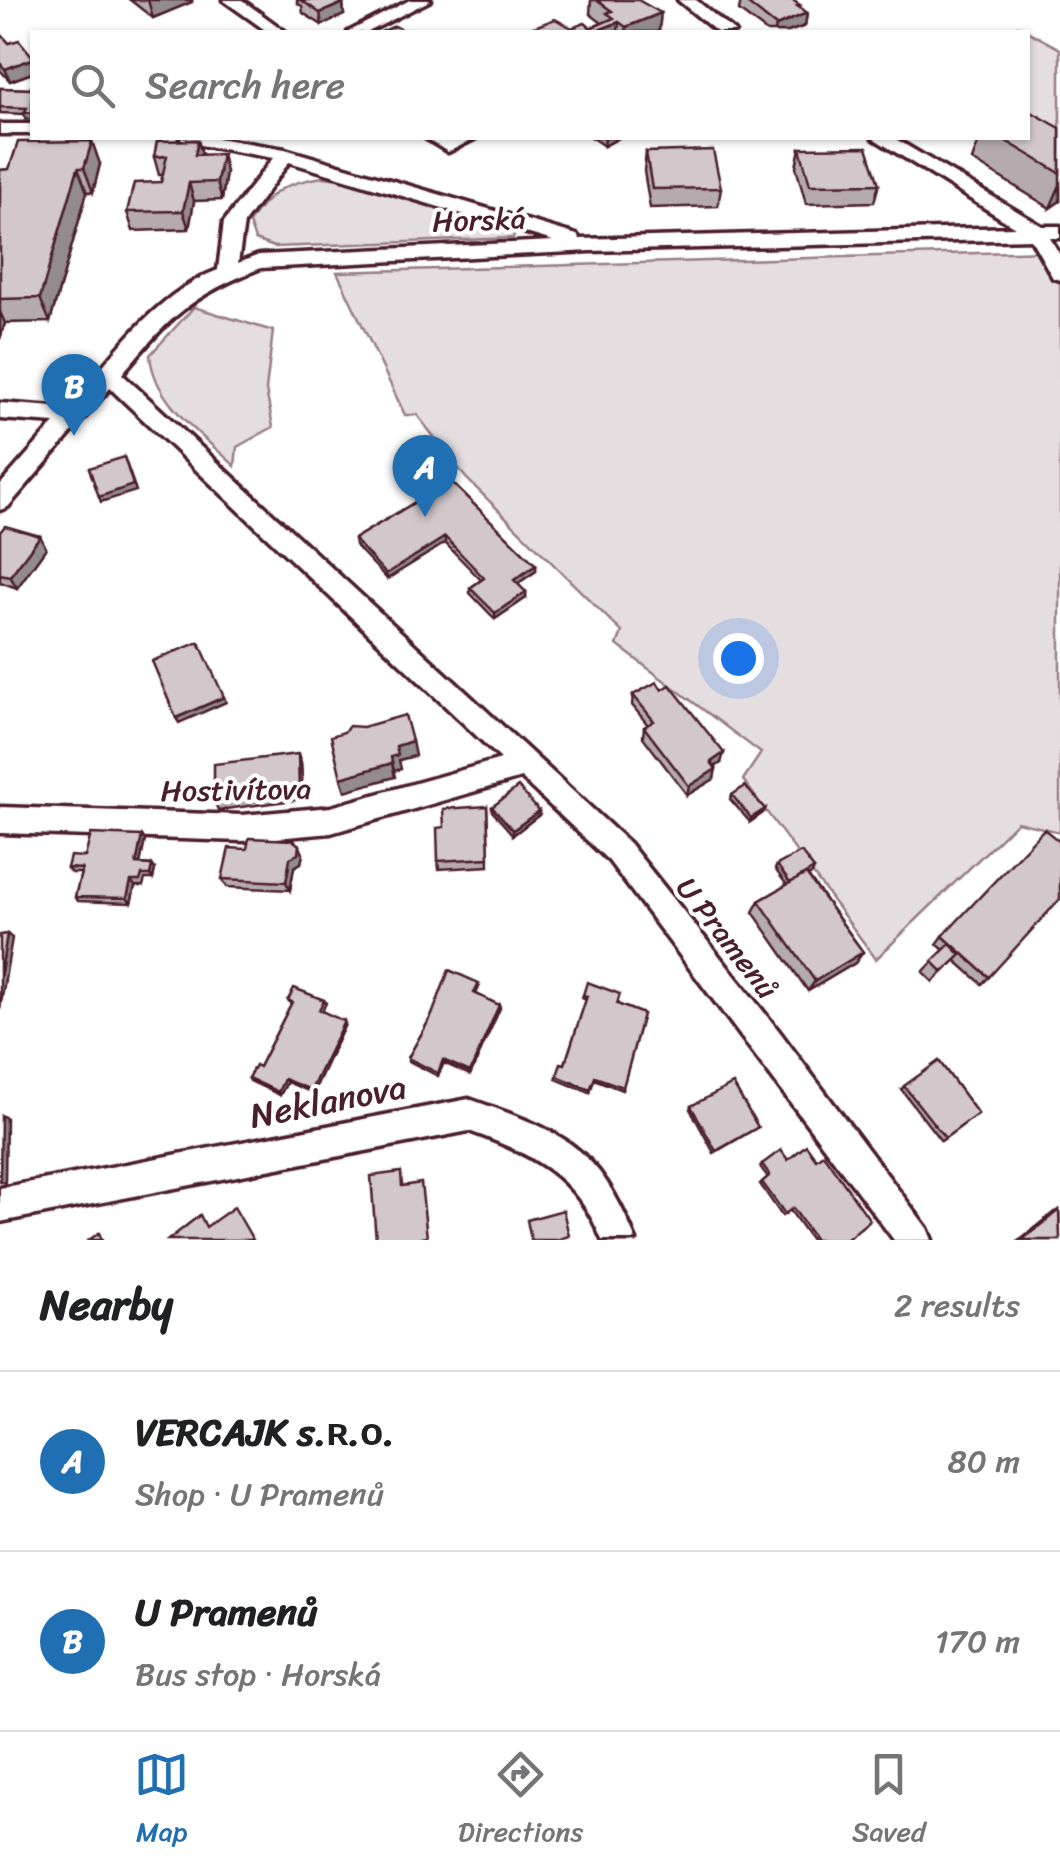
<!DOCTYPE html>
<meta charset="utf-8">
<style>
body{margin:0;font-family:Sriracha,sans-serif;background:#f2f2f2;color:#202124}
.you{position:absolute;left:738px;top:658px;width:35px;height:35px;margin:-25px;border:8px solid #fff;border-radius:50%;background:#1a73e8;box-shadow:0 0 0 15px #1a73e833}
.badge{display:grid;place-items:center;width:65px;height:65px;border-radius:50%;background:#1f6fb2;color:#fff;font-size:32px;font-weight:700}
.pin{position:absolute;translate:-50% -82px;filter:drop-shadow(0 2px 5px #0008)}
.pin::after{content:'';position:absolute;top:52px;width:35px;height:30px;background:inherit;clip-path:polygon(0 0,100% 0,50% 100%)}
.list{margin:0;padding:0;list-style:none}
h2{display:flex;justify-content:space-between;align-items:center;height:130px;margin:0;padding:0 40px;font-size:42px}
h2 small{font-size:32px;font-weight:400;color:#757577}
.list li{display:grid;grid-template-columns:65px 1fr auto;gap:30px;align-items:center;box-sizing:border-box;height:180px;padding:0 40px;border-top:2px solid #e0e0e0}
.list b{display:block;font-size:38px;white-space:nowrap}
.list p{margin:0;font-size:32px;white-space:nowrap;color:#757577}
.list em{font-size:32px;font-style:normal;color:#757577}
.icon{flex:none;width:55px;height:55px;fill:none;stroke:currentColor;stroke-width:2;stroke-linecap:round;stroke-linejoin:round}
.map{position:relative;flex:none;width:1060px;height:1240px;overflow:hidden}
.search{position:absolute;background:#fff;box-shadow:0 2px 8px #0004;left:30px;right:30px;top:30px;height:110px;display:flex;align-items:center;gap:25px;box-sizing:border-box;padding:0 35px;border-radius:0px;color:#757577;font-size:38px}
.sheet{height:490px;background:#fff}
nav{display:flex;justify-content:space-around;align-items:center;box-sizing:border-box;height:140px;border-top:2px solid #e0e0e0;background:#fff;font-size:28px;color:#757577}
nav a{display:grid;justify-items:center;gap:5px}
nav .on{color:#1f6fb2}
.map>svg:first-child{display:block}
.green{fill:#e5dee0;stroke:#987e86;stroke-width:2.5}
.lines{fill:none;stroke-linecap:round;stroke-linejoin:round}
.street-casing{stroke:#4a1f2b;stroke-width:7}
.street{fill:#fff;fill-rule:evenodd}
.wall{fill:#b5abaf;stroke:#4a1f2b;stroke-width:2.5}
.shaded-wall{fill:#938b8e;stroke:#4a1f2b;stroke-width:2.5}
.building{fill:#d2c7cb;stroke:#4a1f2b;stroke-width:2.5}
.labels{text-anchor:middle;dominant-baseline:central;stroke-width:8;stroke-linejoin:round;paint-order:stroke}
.street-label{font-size:30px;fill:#4a1f2b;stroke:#fff}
.near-street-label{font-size:35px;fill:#4a1f2b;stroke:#fff}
</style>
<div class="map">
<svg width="1060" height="1240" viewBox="0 0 1060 1240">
<rect width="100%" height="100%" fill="#fff"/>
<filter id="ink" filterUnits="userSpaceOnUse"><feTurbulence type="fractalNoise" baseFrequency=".01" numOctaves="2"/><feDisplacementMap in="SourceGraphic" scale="20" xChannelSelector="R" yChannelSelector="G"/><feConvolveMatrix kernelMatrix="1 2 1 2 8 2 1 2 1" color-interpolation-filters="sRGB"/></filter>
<g filter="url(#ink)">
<g class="green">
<polygon points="1018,26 1060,49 1060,148 1028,126 1028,32 1005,32"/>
<path d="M324,177L338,179L515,232L513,238L274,247L255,240L249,223C269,191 287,182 324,177Z"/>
<polygon points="1046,251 1060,273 1060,832 1017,822 876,959 743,780 761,753 617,645 622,632 466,478 417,415 405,415 337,272"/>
<path d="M194,307L273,331L266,390L273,427L237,447L235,466C202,435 154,403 150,355Z"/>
</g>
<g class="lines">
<defs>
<g id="street">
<polygon points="223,0 242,0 286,32 268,32"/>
<polygon points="410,0 431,0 368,32 348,32"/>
<polygon points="678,0 696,0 735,32 717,32"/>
<rect x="0" y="124" width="32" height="10"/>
<path d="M180,138H217L285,149L577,235L580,239L1015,227L873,138H894L1042,226H1060V238H1050L1060,255V280L1053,278L1031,239L591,251L261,268C190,296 170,317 122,374L629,843L779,1031L927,1228L932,1240H894L609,861L521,778L331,833L242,841L0,833V807L242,815L331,807L501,759L110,388L8,507L0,510V485L55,423L0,419V403L68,408C111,358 153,295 218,270L224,222L273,158L189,143ZM289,162L553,241L259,255L238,263L244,223Z"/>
<polygon points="425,138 476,138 448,152"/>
<path d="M469,1099C563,1132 597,1144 636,1240H602C577,1176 531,1153 469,1131L0,1222V1188Z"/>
</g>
</defs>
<use href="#street" class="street-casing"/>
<use href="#street" class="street"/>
</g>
<g class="wall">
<polygon points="130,0 192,0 192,2 153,18"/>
<polygon points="297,0 339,0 343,3 344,15 322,25 303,13 302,6 297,3"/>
<polygon points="591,0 638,0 659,31 655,32 534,32 534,27 591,28 602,23 590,14"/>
<polygon points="741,0 792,0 807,13 805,26 788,32 767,32 739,11"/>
<polygon points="0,33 9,43 32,56 32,73 10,81 0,70"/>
<polygon points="0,88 30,89 26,119 24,114 0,113"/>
<polygon points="1060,128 1060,201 1050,208 972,160 980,138 1028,138"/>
<polygon points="592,138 619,138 604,146"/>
<polygon points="800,148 879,184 874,202 806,204 796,167"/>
<polygon points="646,152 721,188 718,206 650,208 644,171"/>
<polygon points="202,154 226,172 222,200 194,201 189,229 133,231 127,212 161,182 163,175 159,175 154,157"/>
<polygon points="100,164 93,192 87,192 50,322 5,323 0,339 0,170"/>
<polygon points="450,481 536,565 536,571 517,584 526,592 526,598 495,619 470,593 470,588 481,580 445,543 387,579 355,545 354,539"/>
<polygon points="0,532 40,536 46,548 17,588 0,582"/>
<polygon points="633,695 721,763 715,767 714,779 687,795 643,737 644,727 648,725 632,705"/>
<polygon points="301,763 303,799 218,810 214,801"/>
<polygon points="732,795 765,809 763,813 750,822 730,799"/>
<polygon points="487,806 489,866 439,869 438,861 444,827"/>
<polygon points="492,807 539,815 513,835 492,811"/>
<polygon points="145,840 140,864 152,865 155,869 153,879 145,879 143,886 135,886 131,903 78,901 75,897 81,873 71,873 67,868 85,857"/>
<polygon points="299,845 303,854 301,863 294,867 290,890 227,887 222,879 247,849"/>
<polygon points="777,865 814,869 812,874 808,876 863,952 855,963 808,991 753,912 759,901 787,885 775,869"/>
<polygon points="943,936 989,977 982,984 955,960 933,982 923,972 944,950 937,944"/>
<polygon points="479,987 476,994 499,1005 500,1008 470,1075 444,1063 438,1076 409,1061 408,1058 432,1015"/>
<polygon points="583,995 617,1004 643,1014 622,1090 594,1079 590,1093 556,1079 565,1064 586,1000 582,998"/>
<polygon points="288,1000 324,1000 326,1003 322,1011 345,1024 313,1093 287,1082 280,1095 250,1081 248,1078 259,1067 291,1004"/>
<polygon points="939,1061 978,1114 941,1141 901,1089"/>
<polygon points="691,1106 758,1127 714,1153 690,1109"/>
<polygon points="762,1164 846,1240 811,1240 790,1210 782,1216 760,1184 768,1177 760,1167"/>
<polygon points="1059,1210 1060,1240 1019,1240 1054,1212"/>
</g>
<g class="shaded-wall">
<polygon points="148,0 192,0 192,2 153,18"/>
<polygon points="343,3 344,15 322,25 320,13"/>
<polygon points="661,13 659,31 655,32 626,32 626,27"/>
<polygon points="807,13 805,26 788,32 775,32 776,26"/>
<polygon points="619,22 618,32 596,32 596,31"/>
<polygon points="32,59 32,73 10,81 5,69"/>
<polygon points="32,112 32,119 26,119 24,113"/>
<polygon points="605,138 619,138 604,146"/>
<polygon points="198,140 203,158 195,155"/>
<polygon points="92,141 100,164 93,192 84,168"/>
<polygon points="222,154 226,172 222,200 217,182"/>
<polygon points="78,168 87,192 50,322 40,298"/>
<polygon points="189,183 194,201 189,229 183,211"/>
<polygon points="1060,185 1060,201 1050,208"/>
<polygon points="0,312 5,323 0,339"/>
<polygon points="124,457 136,491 101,502 99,497"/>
<polygon points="40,536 46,548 17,588 10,576"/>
<polygon points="445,537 445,543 387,579 386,574"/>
<polygon points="536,565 536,571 514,586 514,580"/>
<polygon points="526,592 526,598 495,619 495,613"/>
<polygon points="224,697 226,702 179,723 176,718"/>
<polygon points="412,741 415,756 399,760 401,769 394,771 391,757 396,746"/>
<polygon points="724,753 721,763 708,771 711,762"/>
<polygon points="298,754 301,763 303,799 299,790"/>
<polygon points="392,763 395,777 345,791 341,778"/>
<polygon points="716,769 714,779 687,795 689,786"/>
<polygon points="765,809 763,813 750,822 751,818"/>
<polygon points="539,811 539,815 513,835 513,830"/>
<polygon points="142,836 145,840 139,868 136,864"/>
<polygon points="299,845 303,854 301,863 294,867 290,890 286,882 290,858"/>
<polygon points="152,865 155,869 153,879 150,875"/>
<polygon points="131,881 135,886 131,903 127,898"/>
<polygon points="7,934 12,938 0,1009 0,978"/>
<polygon points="863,952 855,963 808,991 815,981"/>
<polygon points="499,1005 500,1008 470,1075 470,1072"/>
<polygon points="344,1021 345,1024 313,1093 311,1090"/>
<polygon points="284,1079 287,1082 280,1095 278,1092"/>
<polygon points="1,1115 6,1118 5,1183 0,1181"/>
</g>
<g class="building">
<polygon points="301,0 339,0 343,3 320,13"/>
<polygon points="596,0 638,0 661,13 626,27 619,22 596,31 598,32 542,32 534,27 555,19 572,28 585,23 591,28 614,18 607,13 612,11"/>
<polygon points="743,0 792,0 800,5 797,6 807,13 776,26"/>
<polygon points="395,26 406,32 381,32"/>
<polygon points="0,33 9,43 19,40 32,56 32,59 5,69 0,63"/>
<polygon points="32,84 32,112 24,113 27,108 0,107 0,88 30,89"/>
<polygon points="1028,110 1060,128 1060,173 1001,138 1028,138"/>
<polygon points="198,140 195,155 222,154 217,182 189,183 183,211 127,212 134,183 161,182 167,156 154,157 157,141"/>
<polygon points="92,141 84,168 78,168 40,298 0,299 0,170 9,169 18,142"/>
<polygon points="867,147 879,184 810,185 800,148"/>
<polygon points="713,150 721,188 652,189 646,152"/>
<polygon points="124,457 133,485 99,497 89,468"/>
<polygon points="450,481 536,565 514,580 526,592 495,613 470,588 484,578 445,537 386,574 354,539"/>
<polygon points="5,526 40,536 10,576 0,574 0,532"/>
<polygon points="199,642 224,697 176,718 152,661"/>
<polygon points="657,682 662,690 670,685 724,753 711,762 716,769 689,786 644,727 654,721 633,695"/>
<polygon points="405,715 412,741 396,746 398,755 391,757 392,763 341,778 331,736 344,732 349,726 363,727"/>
<polygon points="298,754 299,790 214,801 214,764"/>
<polygon points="745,786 765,809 751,818 732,795"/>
<polygon points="518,787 539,811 513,830 492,807"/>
<polygon points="487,806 489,858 438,861 437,828 444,827 443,809"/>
<polygon points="1044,829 1060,842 1060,899 989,977 943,936"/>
<polygon points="91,834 142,836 136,864 152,865 150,875 142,875 140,881 131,881 127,898 75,897 82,869 67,868 70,856 85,857"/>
<polygon points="249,838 293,840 299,845 298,854 290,858 286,882 222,879 229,848 247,849"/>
<polygon points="801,852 814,869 790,883 777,865"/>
<polygon points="806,874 863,952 815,981 759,901"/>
<polygon points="7,934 0,978 0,935"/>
<polygon points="950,944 961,955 943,972 932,961"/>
<polygon points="449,970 479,983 474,993 499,1005 470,1072 443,1060 438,1073 408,1058 432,1015"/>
<polygon points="587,982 620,994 617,1004 643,1014 623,1087 595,1077 590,1090 557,1076 561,1063 565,1064 587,996 583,995"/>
<polygon points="294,988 324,1000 319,1010 344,1021 311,1090 284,1079 278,1092 248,1078 255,1065 259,1067 292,1002 288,1000"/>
<polygon points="939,1061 978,1114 945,1138 904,1086"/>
<polygon points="733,1084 758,1127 716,1151 691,1106"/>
<polygon points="806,1145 816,1159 823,1154 870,1220 846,1240 815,1240 793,1208 785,1214 762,1182 770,1175 762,1164 781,1150 788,1160"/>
<polygon points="401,1172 402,1186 421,1183 427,1237 412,1240 376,1240 371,1176"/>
<polygon points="234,1207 253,1240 168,1240 200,1215 206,1227"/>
<polygon points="563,1210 569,1236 556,1240 531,1240 527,1220"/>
<polygon points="1059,1210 1060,1240 1022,1240"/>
<polygon points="99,1233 102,1240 89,1240"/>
</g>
</g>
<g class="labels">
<g class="street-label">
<text transform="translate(479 220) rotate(-2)">Horská</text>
<text transform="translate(236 790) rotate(-1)">Hostivítova</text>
<text transform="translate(727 938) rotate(52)">U Pramenů</text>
</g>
<g class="near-street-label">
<text transform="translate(328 1101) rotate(-11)">Neklanova</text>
</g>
</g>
</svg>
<div class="you"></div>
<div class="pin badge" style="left:425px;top:517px">A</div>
<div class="pin badge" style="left:74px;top:436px">B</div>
<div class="search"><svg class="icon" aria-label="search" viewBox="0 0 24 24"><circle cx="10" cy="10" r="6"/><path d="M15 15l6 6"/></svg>Search here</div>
</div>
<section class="sheet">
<h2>Nearby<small>2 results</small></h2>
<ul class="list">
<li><span class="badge">A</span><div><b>VERCAJK s.ʀ.ᴏ.</b><p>Shop · U Pramenů</p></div><em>80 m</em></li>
<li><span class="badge">B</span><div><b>U Pramenů</b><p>Bus stop · Horská</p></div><em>170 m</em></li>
</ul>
</section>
<nav>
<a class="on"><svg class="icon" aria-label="map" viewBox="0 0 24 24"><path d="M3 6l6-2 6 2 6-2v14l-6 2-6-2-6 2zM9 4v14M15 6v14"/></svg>Map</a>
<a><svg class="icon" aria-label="directions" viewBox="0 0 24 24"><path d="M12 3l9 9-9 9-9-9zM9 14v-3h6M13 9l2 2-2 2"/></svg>Directions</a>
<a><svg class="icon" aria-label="saved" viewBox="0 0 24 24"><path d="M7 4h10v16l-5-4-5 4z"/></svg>Saved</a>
</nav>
